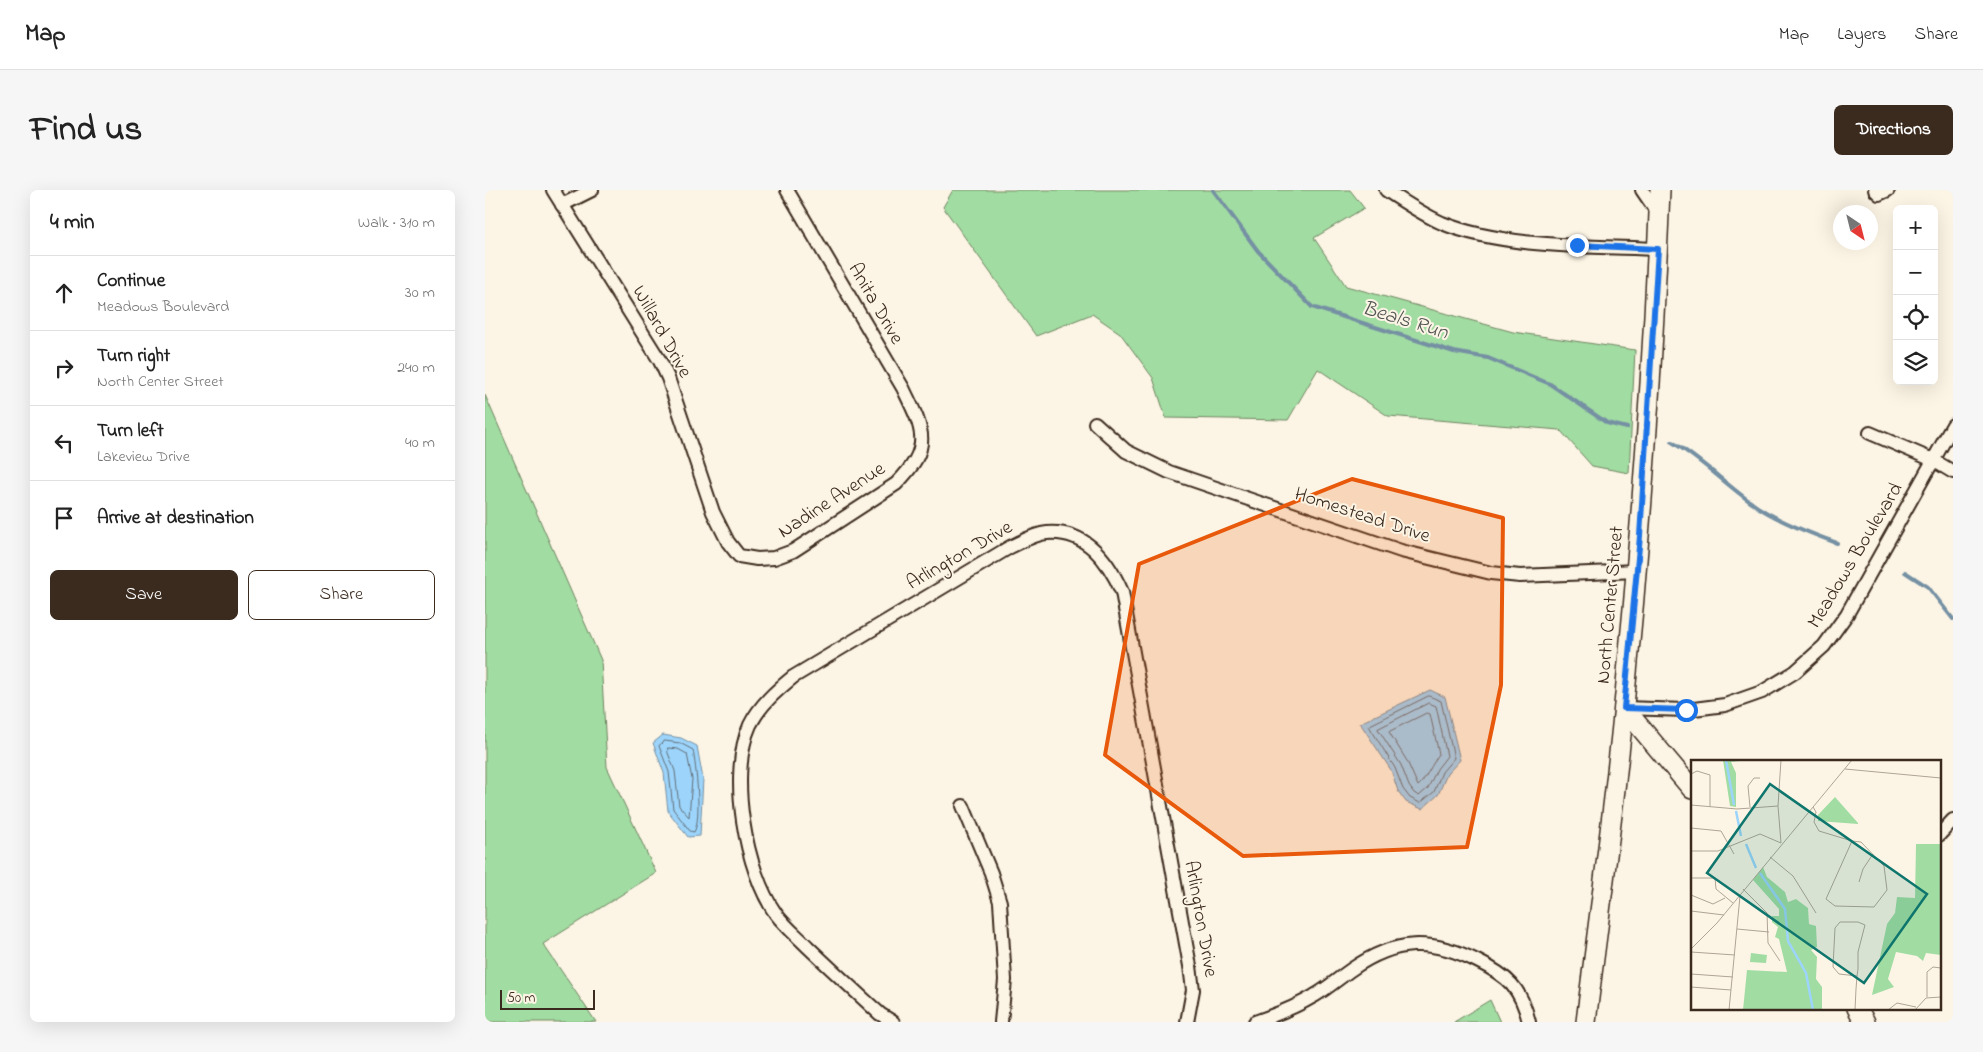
<!DOCTYPE html>
<meta charset="utf-8">
<style>
body{margin:0;font-family:"Indie Flower",sans-serif;background:#f6f6f6;color:#222}
.controls{position:absolute;right:15px;top:15px;display:grid;overflow:hidden;border-radius:8px;box-shadow:0 5px 20px #0002}
.controls button{width:45px;height:45px;display:grid;place-items:center;padding:0;border:0;border-bottom:1px solid #e0e0e0;background:#fff;color:#222;font:25px sans-serif}
.compass{position:absolute;left:1348px;top:15px;width:45px;height:45px;border-radius:50%;background:#fff;box-shadow:0 5px 20px #0002;rotate:145deg}
.scale{position:absolute;left:15px;bottom:12px;width:95px;box-sizing:border-box;padding-left:5px;border:2px solid #3b2a1e;border-top:0;font-size:14px;line-height:18px;white-space:nowrap;color:#3b2a1e;-webkit-text-stroke:4px #fcf5e5;paint-order:stroke}
.stop{position:absolute;width:15px;height:15px;margin:-11px;border:4px solid #1a73e8;border-radius:50%;background:#fff}
.stop.end{background:#1a73e8;border-color:#fff;box-shadow:0 1px 5px #0008}
.list{margin:0;padding:0;list-style:none}
h2{display:flex;justify-content:space-between;align-items:center;height:65px;margin:0;padding:0 20px;font-size:21px}
h2 small{font-size:16px;font-weight:400;color:#767676}
.list li{display:grid;grid-template-columns:32px 1fr auto;gap:15px;align-items:center;box-sizing:border-box;height:75px;padding:0 20px;border-top:1px solid #e0e0e0}
.list b{display:block;font-size:19px;white-space:nowrap}
.list p{margin:0;font-size:16px;white-space:nowrap;color:#767676}
.list em{font-size:16px;font-style:normal;color:#767676}
.actions{display:flex;gap:10px;padding:15px 20px}
.actions a{flex:1;padding:11px 0;border:1px solid #3b2a1e;border-radius:8px;text-align:center;font-size:18px;color:#3b2a1e}
.actions .main{background:#3b2a1e;color:#fff}
.icon{flex:none;width:28px;height:28px;fill:none;stroke:currentColor;stroke-width:2;stroke-linecap:round;stroke-linejoin:round}
.map{position:relative;flex:none;width:1468px;height:832px;overflow:hidden;border-radius:8px}
header{display:flex;align-items:center;gap:30px;box-sizing:border-box;height:70px;padding:0 25px;background:#fff;border-bottom:1px solid #e0e0e0}
header strong{font-size:24px}
nav{display:flex;gap:28px;margin-inline-start:auto;font-size:18px}
.intro{display:flex;align-items:center;justify-content:space-between;box-sizing:border-box;height:120px;padding:0 30px}
h1{margin:0;font-size:35px}
.button{padding:12px 22px;border-radius:8px;background:#3b2a1e;color:#fff;font-size:18px;font-weight:700}
main{display:flex;gap:30px;padding:0 30px}
aside{flex:1;background:#fff;border-radius:8px;box-shadow:0 5px 20px #0002}
.map>svg:first-child{display:block}
.green{fill:#a1dca2;stroke:#6e8360}
.water{fill:#9cd4fb;stroke:#7590a3}
.lines{fill:none;stroke-linecap:round;stroke-linejoin:round}
.shore{stroke:#626e76;stroke-width:1}
.stream{stroke:#7590a3;stroke-width:4}
.minor-casing{stroke:#3b2a1e;stroke-width:16}
.secondary-casing{stroke:#3b2a1e;stroke-width:22}
.minor{stroke:#fcf5e5;stroke-width:12}
.secondary{stroke:#fcf5e5;stroke-width:19}
.route{stroke:#1a73e8;stroke-width:6}
.marked{fill:#e8590c;fill-opacity:0.2;stroke:#e8590c;stroke-width:4;stroke-linejoin:round}
.labels{text-anchor:middle;dominant-baseline:central;stroke-width:4;stroke-linejoin:round;paint-order:stroke}
.street-label{font-size:20px;fill:#3b2a1e;stroke:#fcf5e5}
.water-label{font-size:21px;font-style:italic;fill:#535455;stroke:#fcf5e5}
.inset-river{fill:none;stroke:#9cd4fb;stroke-width:2.5}
.inset-road{fill:none;stroke:#afa495;stroke-width:1}
.view{fill:#0f766e;fill-opacity:0.15;stroke:#0f766e;stroke-width:2.5}
.inset-edge{fill:none;stroke:#3b2a1e;stroke-width:2.5}
</style>
<header>
<strong>Map</strong>
<nav><a>Map</a><a>Layers</a><a>Share</a></nav>
</header>
<div class="intro"><h1>Find us</h1><a class="button">Directions</a></div>
<main>
<aside>
<h2>4 min<small>Walk · 310 m</small></h2>
<ul class="list">
<li><svg class="icon" aria-label="ahead" viewBox="0 0 24 24"><path d="M12 20V5M6 11l6-6 6 6"/></svg><div><b>Continue</b><p>Meadows Boulevard</p></div><em>30 m</em></li>
<li><svg class="icon" aria-label="right" viewBox="0 0 24 24"><path d="M7 20v-9h11M14 6l5 5-5 5"/></svg><div><b>Turn right</b><p>North Center Street</p></div><em>240 m</em></li>
<li><svg class="icon" aria-label="left" viewBox="0 0 24 24"><path d="M17 20v-9H6M10 6l-5 5 5 5"/></svg><div><b>Turn left</b><p>Lakeview Drive</p></div><em>40 m</em></li>
<li><svg class="icon" aria-label="arrive" viewBox="0 0 24 24"><path d="M6 21V4h12l-3 4 3 4H6"/></svg><div><b>Arrive at destination</b></div></li>
</ul>
<div class="actions"><a class="main">Save</a><a>Share</a></div>
</aside>
<div class="map">
<svg width="1468" height="832" viewBox="0 0 1468 832">
<rect width="100%" height="100%" fill="#fcf5e5"/>
<filter id="ink" filterUnits="userSpaceOnUse"><feTurbulence type="fractalNoise" baseFrequency=".02" numOctaves="2"/><feDisplacementMap in="SourceGraphic" scale="10" xChannelSelector="R" yChannelSelector="G"/><feConvolveMatrix kernelMatrix="1 2 1 2 8 2 1 2 1" color-interpolation-filters="sRGB"/></filter>
<g filter="url(#ink)">
<g class="green">
<polygon points="468,0 865,0 879,18 829,48 861,96 1028,142 1150,160 1144,283 1107,276 1075,240 903,226 833,179 803,230 681,228 668,188 635,143 607,124 551,146 458,17"/>
<polygon points="0,205 116,470 122,577 171,683 58,754 111,832 0,832"/>
<polygon points="1005,810 1015,832 969,832"/>
</g>
<g class="water">
<polygon points="945,500 960,507 975,570 962,584 953,605 937,619 921,612 913,601 906,580 875,533"/>
<polygon points="178,545 196,548 212,556 218,589 215,646 203,647 183,621 179,583 168,553"/>
</g>
<g class="lines">
<g class="shore">
<polygon points="944,506 956,511 969,568 957,582 949,602 935,613 925,608 918,599 910,578 884,536"/>
<polygon points="944,513 951,516 962,566 952,579 943,598 934,606 929,603 924,596 916,575 893,539"/>
<path d="M942,523L945,524L954,564C949,571 938,593 933,596L922,571L904,542Z"/>
<path d="M180,551L195,553L208,560C211,576 217,629 209,642L205,641L188,619L184,582L174,556Z"/>
<polygon points="183,558 193,559 202,564 207,589 204,627 194,616 190,581 183,563"/>
</g>
<g class="stream">
<polyline points="728,0 773,61 827,117 969,162 1003,168 1065,194 1122,233 1142,238"/>
<path d="M1187,252C1216,269 1239,293 1267,313C1288,329 1327,344 1352,353"/>
<polyline points="1420,382 1443,397 1468,429"/>
</g>
<defs>
<g id="minor">
<path d="M68,0L175,171L183,188L228,322L243,352L254,366L272,369L289,368L308,361L411,294C448,257 439,241 418,198L302,0"/>
<path d="M901,0C919,12 937,24 957,33C1018,58 1107,56 1173,59"/>
<polyline points="1157,0 1174,25"/>
<polyline points="1390,0 1394,4 1403,0"/>
<polyline points="77,15 107,0"/>
<polyline points="610,233 641,261 684,282 916,361 1006,383 1035,386 1152,381"/>
<polyline points="1385,243 1448,270 1468,282"/>
<polyline points="1139,518 1201,520 1240,515 1277,502 1310,482 1339,456 1362,424 1468,235"/>
<polyline points="478,616 506,683 515,712 520,790 516,832"/>
<polyline points="1454,645 1468,630"/>
<path d="M408,832L395,824C371,802 346,779 323,757C312,746 300,736 291,724C260,681 243,583 265,535C275,515 291,501 308,487L525,357C536,352 549,344 562,343C601,340 623,370 637,402L705,776L708,800L702,832"/>
<path d="M770,832C790,825 811,817 829,806C843,798 854,788 867,779C910,749 946,748 992,771C1023,786 1036,798 1044,832"/>
</g>
<g id="secondary">
<polyline points="1139,518 1207,599"/>
<polyline points="1372,818 1380,832"/>
<path d="M1101,832C1114,726 1129,621 1139,515C1156,344 1168,172 1175,0"/>
</g>
</defs>
<use href="#minor" class="minor-casing"/>
<use href="#secondary" class="secondary-casing"/>
<use href="#minor" class="minor"/>
<use href="#secondary" class="secondary"/>
</g>
</g>
<g class="lines" filter="url(#ink)">
<polyline class="route" points="1092,55 1173,59 1155,346 1139,518 1201,520"/>
</g>
<path class="marked" d="M867,289L1018,328L1016,495L982,657L758,666L620,565L654,374Z"/>
<g class="labels">
<g class="street-label">
<text transform="translate(390 114) rotate(60)">Anita Drive</text>
<text transform="translate(176 142) rotate(61)">Willard Drive</text>
<text transform="translate(347 311) rotate(-33)">Nadine Avenue</text>
<text transform="translate(877 326) rotate(18)">Homestead Drive</text>
<text transform="translate(475 366) rotate(-30)">Arlington Drive</text>
<text transform="translate(1371 366) rotate(-59)">Meadows Boulevard</text>
<text transform="translate(1126 415) rotate(-85)">North Center Street</text>
<text transform="translate(715 729) rotate(80)">Arlington Drive</text>
</g>
<g class="water-label">
<text transform="translate(920 131) rotate(17)">Beals Run</text>
</g>
</g>
<g transform="translate(1206 570)">
<rect width="250" height="250" fill="#fcf5e5"/>
<path d="M32,0H58L40,2L45,13V47L39,46ZM144,37L167,63V64L127,61V55ZM225,84H250V195L235,193L232,201L226,196L205,192L197,219L203,227L181,235L196,164L204,153L206,137L224,138ZM72,107L76,117L94,132L97,142L105,139L117,148L118,164L125,166L126,187L120,190L126,197L125,219L131,227V250H52L56,210L96,212L88,179L84,177L87,167L81,162V156H88V149L62,120ZM60,193L76,195L75,203L59,202Z" fill="#a1dca2"/>
<path class="inset-river" d="M35,0L43,45M45,51L50,76M55,84L65,108M69,113L94,149L97,181L115,213L122,250"/>
<path class="inset-road" d="M90,0L87,46L90,83M154,9L250,18M0,14L6,11L19,15V47M0,45L46,49L87,46M59,47L57,26L63,18H69M122,47L125,52L123,62L128,71L161,81M0,68L30,71L43,94M161,81L170,82L193,106L196,130L183,147L144,146L135,139ZM0,91H27L69,74L90,83M79,97L102,116L125,153M0,118H24L25,129L42,143M168,122L172,109L182,94M52,129L76,153L77,183L89,201M0,135L22,144L34,138M0,151L33,155M46,169L78,172M0,189L26,163L161,0M0,192L44,195M0,214L42,217M0,227L40,230M236,237V212L242,207L250,208M38,250L49,136M164,250L165,229L166,216L167,209V192L174,165L167,162H149L144,168L142,207L148,214L166,216M197,250L206,243L225,247M224,250L235,238L250,237"/>
<path class="view" d="M79,24L236,134L173,223L16,113Z"/>
<rect width="250" height="250" class="inset-edge"/>
</g>
</svg>
<div class="controls">
<button>+</button>
<button>−</button>
<button><svg class="icon" aria-label="locate" viewBox="0 0 24 24"><circle cx="12" cy="12" r="6"/><path d="M12 2v4M12 18v4M2 12h4M18 12h4"/></svg></button>
<button><svg class="icon" aria-label="layers" viewBox="0 0 24 24"><path d="M12 4l9 5-9 5-9-5zM3 14l9 5 9-5"/></svg></button>
</div>
<svg class="compass" viewBox="-18 -18 36 36"><path d="M0-13l5 13h-10z" fill="#e53935"/><path d="M0 13l5-13h-10z" fill="#767676"/></svg>
<div class="scale">50 m</div>
<div class="stop" style="left:1201px;top:520px"></div>
<div class="stop end" style="left:1092px;top:55px"></div>
</div>
</main>
